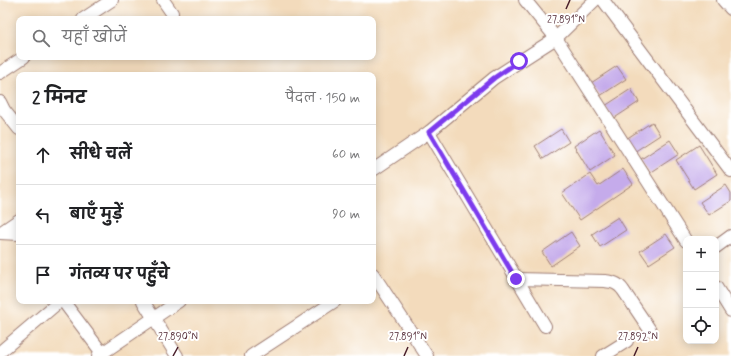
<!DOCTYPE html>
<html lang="hi">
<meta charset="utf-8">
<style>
body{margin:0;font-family:Mynerve,"Playpen Sans Deva",sans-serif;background:#f2f2f2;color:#202124}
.controls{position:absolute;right:12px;bottom:12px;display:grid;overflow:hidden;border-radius:8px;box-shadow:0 2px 10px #0003}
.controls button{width:36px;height:36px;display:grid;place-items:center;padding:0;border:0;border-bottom:1px solid #e0e0e0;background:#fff;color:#202124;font:20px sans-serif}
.stop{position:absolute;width:12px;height:12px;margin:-9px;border:3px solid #7c3aed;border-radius:50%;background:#fff}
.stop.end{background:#7c3aed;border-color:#fff;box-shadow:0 1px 4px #0008}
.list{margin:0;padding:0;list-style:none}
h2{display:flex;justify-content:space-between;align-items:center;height:52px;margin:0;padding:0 16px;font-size:17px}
h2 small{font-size:13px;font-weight:400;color:#757577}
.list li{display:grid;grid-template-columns:26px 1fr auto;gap:12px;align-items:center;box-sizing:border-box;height:60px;padding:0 16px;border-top:1px solid #e0e0e0}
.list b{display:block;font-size:15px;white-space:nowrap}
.list em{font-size:13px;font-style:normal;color:#757577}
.icon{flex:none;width:22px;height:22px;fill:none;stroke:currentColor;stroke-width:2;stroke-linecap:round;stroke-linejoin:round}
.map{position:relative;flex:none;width:731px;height:356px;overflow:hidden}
.search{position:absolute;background:#fff;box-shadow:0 2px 10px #0003;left:16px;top:16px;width:360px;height:44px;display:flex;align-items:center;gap:10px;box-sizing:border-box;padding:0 14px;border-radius:8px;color:#757577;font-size:15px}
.panel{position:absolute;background:#fff;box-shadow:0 2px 10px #0003;left:16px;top:72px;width:360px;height:232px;border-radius:8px}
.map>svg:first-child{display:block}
.building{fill:#c5abeb}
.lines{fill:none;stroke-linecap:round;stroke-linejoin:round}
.street-casing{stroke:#9e7d74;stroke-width:14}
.street{stroke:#fff;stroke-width:12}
.route{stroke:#7c3aed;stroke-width:5}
.ticks{fill:none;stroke:#4a1f2b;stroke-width:1.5}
.ticks-label{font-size:10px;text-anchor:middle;fill:#4a1f2b;stroke:#fff;stroke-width:4;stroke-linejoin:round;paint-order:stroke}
</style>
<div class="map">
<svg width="731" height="356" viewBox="0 0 731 356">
<rect width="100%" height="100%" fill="#fff"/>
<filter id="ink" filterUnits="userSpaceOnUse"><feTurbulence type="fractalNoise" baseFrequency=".025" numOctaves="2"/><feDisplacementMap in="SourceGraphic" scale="8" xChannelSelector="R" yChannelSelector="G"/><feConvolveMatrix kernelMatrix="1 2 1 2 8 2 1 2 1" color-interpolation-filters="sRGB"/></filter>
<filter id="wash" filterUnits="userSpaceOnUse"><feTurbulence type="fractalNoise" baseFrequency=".012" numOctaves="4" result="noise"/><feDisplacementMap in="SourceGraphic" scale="16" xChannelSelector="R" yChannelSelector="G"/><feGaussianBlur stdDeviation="0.9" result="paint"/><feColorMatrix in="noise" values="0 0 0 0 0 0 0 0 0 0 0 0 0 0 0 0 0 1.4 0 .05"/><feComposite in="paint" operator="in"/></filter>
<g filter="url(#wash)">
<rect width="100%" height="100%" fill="#f3dbbc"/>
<g id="blocks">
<g class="building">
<polygon points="617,66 626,79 600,96 591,83"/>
<polygon points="631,89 639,102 613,119 605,106"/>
<polygon points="652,122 660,135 634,152 626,139"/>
<polygon points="561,129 569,142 543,159 535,146"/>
<polygon points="599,129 615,155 590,172 574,146"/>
<polygon points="670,140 679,154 650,173 641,159"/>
<polygon points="699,145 717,174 694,189 676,160"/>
<polygon points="623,169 633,184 580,220 562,193 590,174 598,186"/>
<polygon points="726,185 731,193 731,201 709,215 700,202"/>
<polygon points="618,217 626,230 600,247 592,234"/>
<polygon points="571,232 580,246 551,266 542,252"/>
<polygon points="666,234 675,247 649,264 640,251"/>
</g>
</g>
</g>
<g filter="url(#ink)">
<use href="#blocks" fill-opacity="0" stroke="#9e7d74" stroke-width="1"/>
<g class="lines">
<defs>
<g id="street">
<polyline points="163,0 172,13"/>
<polyline points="525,0 556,38 686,241"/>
<polyline points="603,0 731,171"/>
<polyline points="723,0 731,9"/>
<polyline points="83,19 112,0"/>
<polyline points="0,73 24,57"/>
<polyline points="0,102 4,110 19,129"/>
<polyline points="429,132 545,326"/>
<polyline points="373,170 429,132 494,78 556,38 595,0"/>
<polyline points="0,233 19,220"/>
<polyline points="0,233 19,234"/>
<polyline points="716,247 731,236"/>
<polyline points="373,274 427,356"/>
<path d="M516,279L605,281C613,282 618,283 623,290L650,330"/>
<polyline points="716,287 731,311"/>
<polyline points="63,301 102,353"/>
<polyline points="143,301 177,356"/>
<polyline points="0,352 60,301"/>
<polyline points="98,356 179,301"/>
<polyline points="251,356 335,301"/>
<polyline points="603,356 627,341"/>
</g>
</defs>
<use href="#street" class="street-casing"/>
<use href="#street" class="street"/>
</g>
</g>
<g class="lines" filter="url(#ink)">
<polyline class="route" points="516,279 429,132 494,78 519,61"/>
</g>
<path class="ticks" d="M566,9L570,0M173,356L178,347M404,356L408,347M634,356L638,347"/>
<g class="ticks-label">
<text x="566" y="23">27.891°N</text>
<text x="178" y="340">27.890°N</text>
<text x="408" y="340">27.891°N</text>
<text x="638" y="340">27.892°N</text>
</g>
</svg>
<div class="controls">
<button>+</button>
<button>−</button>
<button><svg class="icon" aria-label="locate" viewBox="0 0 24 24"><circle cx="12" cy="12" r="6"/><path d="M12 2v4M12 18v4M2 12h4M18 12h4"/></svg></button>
</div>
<div class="stop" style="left:519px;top:61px"></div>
<div class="stop end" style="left:516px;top:279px"></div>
<div class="search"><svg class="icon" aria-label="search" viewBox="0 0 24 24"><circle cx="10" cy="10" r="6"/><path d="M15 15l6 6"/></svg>यहाँ खोजें</div>
<section class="panel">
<h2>2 मिनट<small>पैदल · 150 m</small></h2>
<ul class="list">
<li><svg class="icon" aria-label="ahead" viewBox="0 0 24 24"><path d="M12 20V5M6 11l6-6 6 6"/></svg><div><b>सीधे चलें</b></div><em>60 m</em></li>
<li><svg class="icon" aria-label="left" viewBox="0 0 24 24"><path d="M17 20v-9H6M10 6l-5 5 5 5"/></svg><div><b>बाएँ मुड़ें</b></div><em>90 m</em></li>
<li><svg class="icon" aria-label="arrive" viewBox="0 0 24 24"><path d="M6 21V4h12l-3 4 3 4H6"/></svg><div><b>गंतव्य पर पहुँचे</b></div></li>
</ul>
</section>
</div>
